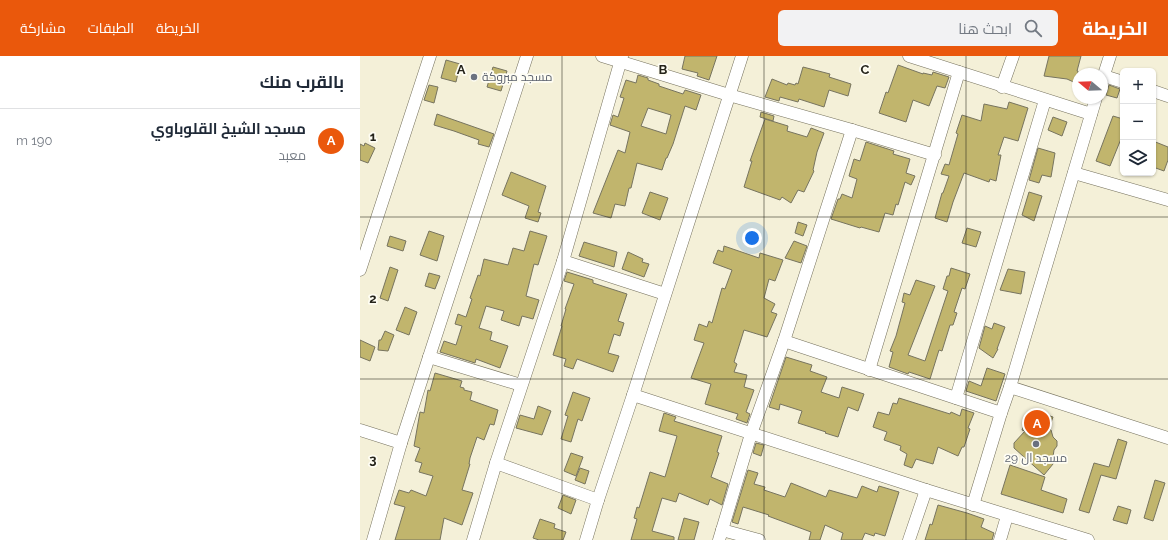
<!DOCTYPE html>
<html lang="ar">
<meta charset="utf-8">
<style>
body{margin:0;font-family:Raleway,Cairo,sans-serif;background:#f2f2f3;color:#1f2937;direction:rtl}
.controls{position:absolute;right:12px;top:12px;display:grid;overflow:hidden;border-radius:6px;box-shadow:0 1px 3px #0004}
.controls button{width:36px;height:36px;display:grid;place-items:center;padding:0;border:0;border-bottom:1px solid #e0e1e3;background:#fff;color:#1f2937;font:20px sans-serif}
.compass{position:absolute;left:712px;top:12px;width:36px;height:36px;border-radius:50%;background:#fff;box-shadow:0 1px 3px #0004;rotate:289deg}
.you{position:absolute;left:392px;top:182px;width:14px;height:14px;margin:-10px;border:3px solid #fff;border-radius:50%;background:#1a73e8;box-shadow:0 0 0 6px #1a73e833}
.badge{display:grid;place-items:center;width:26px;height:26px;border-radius:50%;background:#ea580c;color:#fff;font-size:13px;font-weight:700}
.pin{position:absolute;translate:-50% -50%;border:2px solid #fff;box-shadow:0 1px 4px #0006}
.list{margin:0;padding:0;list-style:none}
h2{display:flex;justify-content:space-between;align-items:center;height:52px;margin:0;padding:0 16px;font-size:17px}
h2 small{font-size:13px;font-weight:400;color:#747a83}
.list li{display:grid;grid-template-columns:26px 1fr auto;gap:12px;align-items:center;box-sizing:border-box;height:64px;padding:0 16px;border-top:1px solid #e0e1e3}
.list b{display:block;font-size:15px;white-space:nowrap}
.list p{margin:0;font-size:13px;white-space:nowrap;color:#747a83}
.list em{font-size:13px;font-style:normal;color:#747a83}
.icon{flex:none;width:22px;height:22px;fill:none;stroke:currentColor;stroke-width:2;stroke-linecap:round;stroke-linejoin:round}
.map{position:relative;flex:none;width:808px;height:484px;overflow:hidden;direction:ltr}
header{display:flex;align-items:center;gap:24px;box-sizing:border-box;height:56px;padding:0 20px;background:#ea580c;color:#fff}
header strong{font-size:19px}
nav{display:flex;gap:22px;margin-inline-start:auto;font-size:14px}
.search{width:280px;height:36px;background:#f2f2f3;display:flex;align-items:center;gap:10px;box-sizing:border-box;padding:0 14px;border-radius:6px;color:#747a83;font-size:15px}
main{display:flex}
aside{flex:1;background:#fff}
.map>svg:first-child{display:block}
.building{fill:#c1b56d;stroke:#77745f;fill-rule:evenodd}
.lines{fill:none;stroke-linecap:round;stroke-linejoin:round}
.minor-casing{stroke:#75715d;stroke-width:13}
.minor{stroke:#fff;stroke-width:12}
.grid{fill:none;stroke:#25241b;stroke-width:1;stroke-opacity:0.55}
.worship-dot{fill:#6b7280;stroke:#fefdf3;stroke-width:1.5}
.labels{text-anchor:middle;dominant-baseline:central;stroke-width:3.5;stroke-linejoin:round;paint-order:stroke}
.worship-label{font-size:12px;fill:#5b616d;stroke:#fefdf3;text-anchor:start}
.grid-label{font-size:13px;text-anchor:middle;font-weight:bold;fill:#25241b;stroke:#fefdf3;stroke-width:3.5;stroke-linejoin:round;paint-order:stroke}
</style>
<header>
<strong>الخريطة</strong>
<div class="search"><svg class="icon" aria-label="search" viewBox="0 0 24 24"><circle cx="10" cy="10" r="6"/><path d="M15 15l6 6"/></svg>ابحث هنا</div>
<nav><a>الخريطة</a><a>الطبقات</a><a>مشاركة</a></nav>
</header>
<main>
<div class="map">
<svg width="808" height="484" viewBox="0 0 808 484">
<rect width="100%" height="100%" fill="#f4f0d8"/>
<g class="building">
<polygon points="325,0 357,0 349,24 337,20 338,17 322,13"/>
<polygon points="689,0 721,0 717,15 718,15 718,28 707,23 684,20"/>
<polygon points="86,4 100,8 96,26 81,22"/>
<polygon points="538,9 563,18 563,17 572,19 573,16 589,21 585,32 577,30 569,50 553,44 546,66 519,57 526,36 528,37"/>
<polygon points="133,11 147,15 141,35 127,31"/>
<polygon points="443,11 470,18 469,21 491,28 488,40 469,34 464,51 439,43 438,46 420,41 419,45 405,41 412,23 427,29 428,27 435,29 436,27 438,28"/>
<path d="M278,19L288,22V24L299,28V30L323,38L325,34L341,39L336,54L325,50L313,88L307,102H306L302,114L277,107L271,132H269L265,150L255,148L251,162L233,157L258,94L265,97L270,76L250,69L253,59L258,61L264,42L260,41L266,24L276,27ZM288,52L311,59L306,78L281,70Z"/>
<polygon points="69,29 78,31 74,47 64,44"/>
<polygon points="749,29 760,33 757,42 746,39"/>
<polygon points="649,46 668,52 658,85 644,81 638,99 641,99 636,125 630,123 629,126 604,117 593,146 587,166 575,162 582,137 583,137 589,120 581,118 585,108 589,109 598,78 596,77 602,59 621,65 624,48 647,53"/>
<polygon points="401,56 414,60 413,65 400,61"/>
<polygon points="77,58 134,78 129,91 118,88 119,84 94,75 74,69"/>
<polygon points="753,60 763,63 763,78 750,110 736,105"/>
<polygon points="693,61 707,66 702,80 688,74"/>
<polygon points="405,63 428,70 427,75 447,81 451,72 464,77 457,96 453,114 454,115 444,136 438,134 431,147 422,141 420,144 384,131 392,105 390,105"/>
<polygon points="793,85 808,91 808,104 804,115 793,111"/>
<polygon points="506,86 534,95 533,98 550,103 546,117 555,120 551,129 545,126 538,149 536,148 533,159 525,157 519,176 501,171 500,172 471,163 478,143 480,143 482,138 492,142 497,123 489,120 494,103 500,105"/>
<polygon points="5,87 15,92 8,107 0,104 0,88 4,90"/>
<polygon points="678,92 695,97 691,121 682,119 679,127 669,124"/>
<polygon points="151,116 186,130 178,156 181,157 178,166 165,162 169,150 142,139"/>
<polygon points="290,136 308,142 300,164 282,157"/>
<polygon points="669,136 682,140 674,165 662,159"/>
<polygon points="438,166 447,169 443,180 435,177"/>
<polygon points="607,172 621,176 616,191 602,187"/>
<polygon points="69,175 84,180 77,205 60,199"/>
<polygon points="170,175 187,180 178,209 174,208 166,240 179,244 173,263 162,260 159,270 141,264 144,255 126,250 119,272 132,276 130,284 148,290 140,312 116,303 115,307 80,296 84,285 96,289 102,270 95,268 98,258 106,261 112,243 110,242 118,219 120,220 124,203 148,209 153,192 164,195"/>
<polygon points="30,180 46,185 43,195 27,190"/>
<polygon points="434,185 447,190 441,207 425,202"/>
<polygon points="224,186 257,196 254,211 219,200"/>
<polygon points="364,190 399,202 400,197 423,204 415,225 409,223 404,242 415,248 411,256 417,258 407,281 384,274 374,306 377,308 374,316 387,319 384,331 394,334 386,356 390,358 387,367 376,363 378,358 345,348 351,328 331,322 344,287 334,284 339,268 347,271 349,265 352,267 362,232 365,233 372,214 353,207 358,194 363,196"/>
<polygon points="268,196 283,203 282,206 289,208 284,221 262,213"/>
<polygon points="30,211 38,214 28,245 20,242"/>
<polygon points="591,212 610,218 605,233 602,232 594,256 597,257 593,269 590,269 582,295 579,294 570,323 549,316 548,318 529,311 533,296 530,295 536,280 545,247 542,246 544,237 550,239 556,224 575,230 548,299 565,305 588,235 583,233 587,220 589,220"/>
<polygon points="648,213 665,216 661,238 640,234"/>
<polygon points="207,216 233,224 233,227 267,238 258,265 264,267 260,280 254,278 248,297 259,300 253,316 217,303 213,313 204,310 206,303 193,299 202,270 201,270 206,253 205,253 214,228 204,225"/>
<polygon points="69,217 80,220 75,233 65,230"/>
<polygon points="45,251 57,256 49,279 36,274"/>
<polygon points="634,267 645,271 637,293 638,293 633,302 619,292 625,270 632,273"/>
<polygon points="25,275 34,279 28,295 18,294 19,284 21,284"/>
<polygon points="0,284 15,291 10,305 0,301"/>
<polygon points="426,301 452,309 450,315 467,321 461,336 479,342 482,331 504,338 498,355 488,351 478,381 465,377 466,376 438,367 442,355 420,348 419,354 409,351"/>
<polygon points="627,312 645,318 636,345 606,335 609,325 621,330"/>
<polygon points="75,317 102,325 100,331 104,332 104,334 112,336 110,344 138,354 134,369 130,368 124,384 117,381 110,402 109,408 110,408 102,434 113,437 102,469 84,462 80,484 35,484 45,451 34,448 39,434 49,437 51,434 66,440 73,420 59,416 62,407 55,405 60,392 54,390 60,356 64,357 68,334 70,335"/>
<polygon points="213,336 230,342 222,365 218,363 211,386 201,383 208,360 205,359"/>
<polygon points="539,342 590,358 591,356 600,360 602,353 614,357 608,372 610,373 604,391 602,391 598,400 578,391 573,408 556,403 552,412 544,409 547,398 540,394 541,390 524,384 527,376 513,371 518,356 529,359 533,347 537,348"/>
<polygon points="178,350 191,355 182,379 156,372 160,359 174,363"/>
<polygon points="304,357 316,361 314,365 362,380 357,396 359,397 351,421 368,428 362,449 350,443 348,449 319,437 316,446 302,442 292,475 314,481 314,484 271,484 277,463 274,462 277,451 279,452 290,416 305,421 317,380 299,375"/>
<polygon points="684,358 693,361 689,372 691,374 693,381 697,385 697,390 694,394 693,401 692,402 693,408 684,419 654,392 654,387 665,375 662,374 666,365 671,364 679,371"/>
<polygon points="758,383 767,386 756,423 741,419 729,457 719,454 734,407 749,411"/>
<polygon points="396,387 404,389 401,400 393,397"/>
<polygon points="211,397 223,401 216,420 204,415"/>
<polygon points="650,409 685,421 681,434 707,443 703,457 641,438"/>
<polygon points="220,412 229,415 225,428 215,424"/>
<polygon points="388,414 398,417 394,428 405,431 404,434 425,441 431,427 466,441 469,434 497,442 502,430 517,436 519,430 539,436 525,480 515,477 514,480 505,477 502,484 481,484 483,477 465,469 460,484 449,484 451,476 408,460 409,459 383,451 378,468 372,466"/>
<polygon points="795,424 805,427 793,465 784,462"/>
<polygon points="203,439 216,444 211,458 198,452"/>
<polygon points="578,449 607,457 624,463 621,471 634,477 632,484 565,484 570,468 572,469"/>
<polygon points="758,450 771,454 767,468 753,464"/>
<polygon points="324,462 339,466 334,484 318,484"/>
<polygon points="180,463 195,468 194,472 206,476 203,484 179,484 173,482"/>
</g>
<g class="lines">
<defs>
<g id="minor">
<polyline points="242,0 369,39 492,74 575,99"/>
<polyline points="549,0 731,58"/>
<polyline points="744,20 763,26"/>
<polyline points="742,25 750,0"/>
<polyline points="642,31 653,0"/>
<polyline points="793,35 808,40"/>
<polyline points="714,117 808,144"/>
<polyline points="203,205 305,238"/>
<polyline points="0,214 70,0"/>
<polyline points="424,285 641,357"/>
<polyline points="69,301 161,329"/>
<polyline points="509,314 599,16"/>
<polyline points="650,331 808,382"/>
<polyline points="273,339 566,434 728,484"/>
<polyline points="596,342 685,44"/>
<polyline points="0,374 41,387"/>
<polyline points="136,407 238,444"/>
<polyline points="613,449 641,357 650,331 736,42"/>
<polyline points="362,474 399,484"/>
<polyline points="13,484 41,387 167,0"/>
<polyline points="113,484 136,407 203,205 262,0"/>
<polyline points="226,484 238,444 273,339 382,0"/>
<polyline points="359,484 391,378 424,285 492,74"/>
<polyline points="549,484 566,434"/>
<polyline points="640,484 647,460"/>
</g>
</defs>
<use href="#minor" class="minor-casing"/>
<use href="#minor" class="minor"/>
</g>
<path class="grid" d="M202,0V484M404,0V484M606,0V484M0,161H808M0,323H808"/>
<g class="worship-dot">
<circle cx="114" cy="21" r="4"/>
<circle cx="676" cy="388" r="4"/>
</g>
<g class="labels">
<g class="worship-label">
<text x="122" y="21">مسجد مبروكة</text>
<text x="676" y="402" text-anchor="middle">مسجد ال 29</text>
</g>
</g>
<g class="grid-label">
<text x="101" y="18">A</text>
<text x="303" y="18">B</text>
<text x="505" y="18">C</text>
<text x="13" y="85">1</text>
<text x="13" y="247">2</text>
<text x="13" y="408">3</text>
</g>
</svg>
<div class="controls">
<button>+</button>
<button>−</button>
<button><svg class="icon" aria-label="layers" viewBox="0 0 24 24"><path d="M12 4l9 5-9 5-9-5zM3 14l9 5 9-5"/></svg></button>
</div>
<svg class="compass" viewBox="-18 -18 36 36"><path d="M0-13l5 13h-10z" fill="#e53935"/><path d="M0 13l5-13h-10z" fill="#747a83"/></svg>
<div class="you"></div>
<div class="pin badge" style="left:677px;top:367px">A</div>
</div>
<aside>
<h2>بالقرب منك<small></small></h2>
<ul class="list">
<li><span class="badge">A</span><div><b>مسجد الشيخ القلوباوي</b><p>معبد</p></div><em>190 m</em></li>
</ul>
</aside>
</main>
